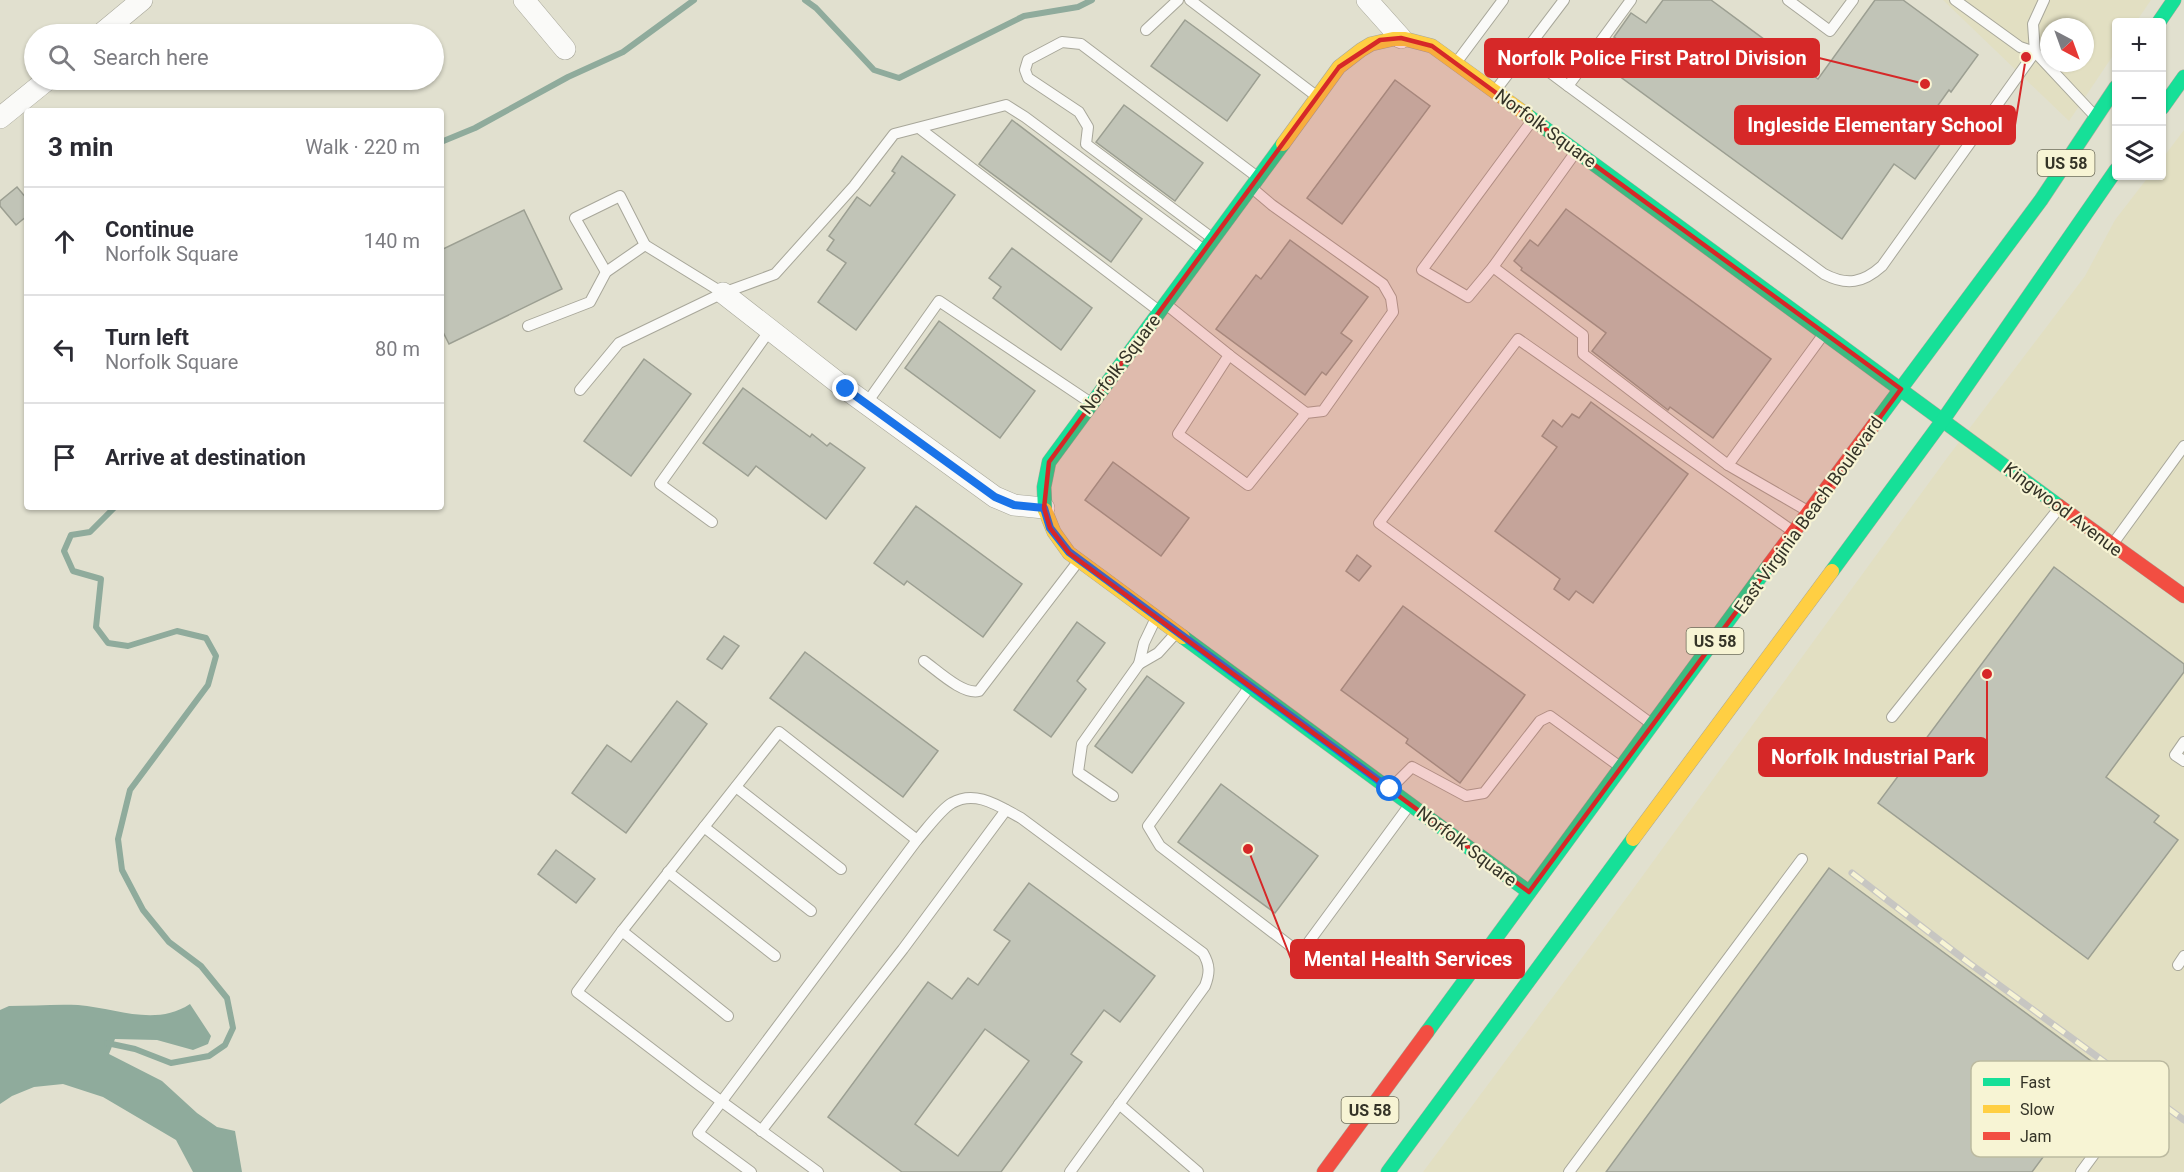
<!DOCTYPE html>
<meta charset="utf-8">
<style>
body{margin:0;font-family:Roboto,sans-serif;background:#f7f7f7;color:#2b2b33}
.controls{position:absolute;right:18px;top:18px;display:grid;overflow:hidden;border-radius:6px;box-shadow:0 2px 4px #0004}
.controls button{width:54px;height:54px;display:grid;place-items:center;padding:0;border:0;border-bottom:2px solid #e1e1e2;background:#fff;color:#2b2b33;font:30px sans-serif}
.compass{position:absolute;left:2040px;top:18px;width:54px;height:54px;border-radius:50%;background:#fff;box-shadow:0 2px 4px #0004;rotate:139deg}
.stop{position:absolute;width:18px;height:18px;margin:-14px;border:4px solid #1a73e8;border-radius:50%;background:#fff}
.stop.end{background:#1a73e8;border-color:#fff;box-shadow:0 2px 6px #0008}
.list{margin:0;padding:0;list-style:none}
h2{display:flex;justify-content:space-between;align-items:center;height:78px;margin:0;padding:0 24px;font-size:26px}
h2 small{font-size:20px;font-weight:400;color:#7c7c81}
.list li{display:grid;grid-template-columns:39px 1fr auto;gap:18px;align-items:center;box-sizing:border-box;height:108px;padding:0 24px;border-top:2px solid #e1e1e2}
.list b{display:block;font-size:22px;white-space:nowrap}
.list p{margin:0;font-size:20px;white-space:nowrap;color:#7c7c81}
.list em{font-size:20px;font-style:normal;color:#7c7c81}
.icon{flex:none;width:33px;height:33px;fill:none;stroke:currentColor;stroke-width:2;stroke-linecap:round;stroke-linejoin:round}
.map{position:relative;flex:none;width:2184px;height:1172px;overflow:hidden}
.search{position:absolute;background:#fff;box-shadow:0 2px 4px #0004;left:24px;top:24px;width:420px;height:66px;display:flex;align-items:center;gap:15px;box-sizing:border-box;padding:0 21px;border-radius:33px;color:#7c7c81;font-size:22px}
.panel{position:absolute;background:#fff;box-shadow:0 2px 4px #0004;left:24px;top:108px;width:420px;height:402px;border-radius:6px}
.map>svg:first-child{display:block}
.built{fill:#e2dfc2;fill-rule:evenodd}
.water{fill:#8fab9c}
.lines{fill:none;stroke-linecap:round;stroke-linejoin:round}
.stream{stroke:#8fab9c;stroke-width:6}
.building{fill:#c1c4b7;stroke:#9c9f92;stroke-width:1.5;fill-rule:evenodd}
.lane-casing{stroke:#a8a79a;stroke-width:12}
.street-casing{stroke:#a8a79a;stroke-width:22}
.fast-casing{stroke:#a8a79a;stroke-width:15}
.slow-casing{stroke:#a8a79a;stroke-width:15}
.jam-casing{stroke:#a8a79a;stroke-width:15}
.lane{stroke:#fafaf8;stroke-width:10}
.street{stroke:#fafaf8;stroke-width:21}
.fast{stroke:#16e098;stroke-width:14}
.slow{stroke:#ffcf43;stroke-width:14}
.jam{stroke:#f24e42;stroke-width:14}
.rail-casing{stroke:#c7c6c2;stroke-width:7}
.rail{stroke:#f7f4d4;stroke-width:4.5;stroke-dasharray:14;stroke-linecap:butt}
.route{stroke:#1a73e8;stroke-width:8}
.marked{fill:#d62828;fill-opacity:0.2;stroke:#d62828;stroke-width:4.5;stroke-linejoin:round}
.labels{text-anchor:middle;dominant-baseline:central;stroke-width:4.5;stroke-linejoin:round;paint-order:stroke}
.shield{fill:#f7f4d4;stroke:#6e6d5b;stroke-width:1.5}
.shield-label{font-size:16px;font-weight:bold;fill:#343327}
.street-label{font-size:18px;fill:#343327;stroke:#f7f4d4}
.key{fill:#f7f4d4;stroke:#bcbaa0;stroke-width:1.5}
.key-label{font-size:16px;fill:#343327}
.leader{fill:none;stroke:#d62828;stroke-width:2}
.callout-dot{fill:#d62828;stroke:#f7f4d4;stroke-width:2}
.callout{fill:#d62828;stroke:#d62828;stroke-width:2}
.callout-label{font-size:20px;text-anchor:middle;font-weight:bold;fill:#fff}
</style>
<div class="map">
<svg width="2184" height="1172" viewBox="0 0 2184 1172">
<rect width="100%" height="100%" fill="#e1e0cf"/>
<g class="built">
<path d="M1943,0H2151L2136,22H2116V51L2069,121ZM2049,27H2085V63H2049Z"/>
<polygon points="2184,130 2184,1172 1423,1172 1633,889 1947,458 2085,276 2115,220 2149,176 2162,176 2162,159"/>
</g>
<path class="water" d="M190,1004L211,1036L208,1044L193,1050L157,1040L115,1039L109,1054L162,1081L197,1113L217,1127L235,1131L242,1172H193L176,1140L103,1097L63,1084L34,1087L12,1096L0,1104V1010L9,1006C31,1006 55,1004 78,1005C116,1008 155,1027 190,1004Z"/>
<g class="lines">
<g class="stream">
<polyline points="805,0 816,8 874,70 899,78 1024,16 1078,7 1092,0"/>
<polyline points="441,142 475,128 568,77 623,52 694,0"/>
<polyline points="107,1043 135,1049 171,1063 209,1056 225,1045 233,1028 227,998 201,966 169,942 143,910 122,870 118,839 130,790 208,685 216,656 206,638 177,631 128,646 108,643 96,627 101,579 73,571 64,551 71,535 90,532 115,507"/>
</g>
</g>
<g class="building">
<polygon points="1663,0 1711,0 1818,79 1875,0 1903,0 1978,55 1951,92 1949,90 1921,129 1941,143 1915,179 1894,164 1842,239 1611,70 1628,47 1614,37 1631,13 1646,23"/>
<polygon points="1185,20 1260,75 1227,121 1151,66"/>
<polygon points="1395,80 1430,106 1342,224 1307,198"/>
<polygon points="1124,105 1203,163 1175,201 1096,142"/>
<polygon points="1012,120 1142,219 1111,262 979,164"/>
<polygon points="902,156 955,195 856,330 818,302 846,263 827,250 834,240 829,236 857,197 870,206 895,173 892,171"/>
<polygon points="17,187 27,199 27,216 16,225 0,206 0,201"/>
<polygon points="1566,209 1771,359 1713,438 1670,407 1668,410 1592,351 1606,333 1521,270 1522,268 1514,261 1530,240 1538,246"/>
<polygon points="524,210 562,289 449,344 441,328 441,250"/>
<polygon points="1290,240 1368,297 1341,333 1352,341 1326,375 1322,372 1305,395 1216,329 1256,275 1261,279"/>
<polygon points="1012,248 1092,308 1061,350 993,298 1001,287 989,278"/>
<polygon points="939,321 1035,391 1000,438 905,368"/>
<polygon points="644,359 691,394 631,476 584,441"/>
<polygon points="743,388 810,437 812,434 827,446 830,443 865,468 826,519 756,466 748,476 703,443"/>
<polygon points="1591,402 1688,474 1593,603 1576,591 1569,600 1554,589 1560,579 1495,531 1557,447 1542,436 1553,420 1562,427 1572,414 1579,418"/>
<polygon points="1113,462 1189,518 1161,556 1085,500"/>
<polygon points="916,506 1022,584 983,637 907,581 904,585 874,563"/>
<polygon points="1357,555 1371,566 1359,581 1346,571"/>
<polygon points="2054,567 2184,664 2184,672 2106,777 2159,816 2154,822 2178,840 2088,959 1878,803"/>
<polygon points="1403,606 1525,695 1460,783 1406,743 1408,739 1341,690"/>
<polygon points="1077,622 1105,643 1077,681 1086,689 1051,737 1014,710"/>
<polygon points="724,636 739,646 722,669 707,659"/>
<polygon points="805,652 938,751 903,797 770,698"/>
<polygon points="1147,676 1184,703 1132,773 1095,746"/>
<polygon points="677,701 707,724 626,833 572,793 607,745 631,762"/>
<polygon points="1221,784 1318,856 1275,913 1178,842"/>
<polygon points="556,850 595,879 576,903 538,874"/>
<polygon points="1829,868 2106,1072 2032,1172 1606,1172"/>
<path d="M1029,883L1155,976L1120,1022L1104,1010L1071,1054L1082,1062L1001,1172H902L828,1117L928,982L952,999L968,978L978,985L1010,941L994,930ZM985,1029L1029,1061L958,1156L915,1124Z"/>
</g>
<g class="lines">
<defs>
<g id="lane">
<polyline points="1190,0 1315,95"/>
<path d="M1631,0L1568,86L1824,274C1847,286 1863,283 1882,266L2035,52L2020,47L1955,0"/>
<polyline points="1788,0 1830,31 1853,0"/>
<polyline points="2044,0 2033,24 2035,52 2094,115"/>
<polyline points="1146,30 1178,0"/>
<polyline points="1524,53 1568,86"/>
<polyline points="1456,63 1503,0"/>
<polyline points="1495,91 1564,0"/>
<polyline points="1531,122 1422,270 1468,297 1493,267 1575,153"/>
<polyline points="919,128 1159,311"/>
<polyline points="1212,238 1086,144 1088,127 1079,112 1028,78 1025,70 1028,60 1062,42 1081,44 1256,176"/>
<polyline points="1493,267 1583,335 1583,354 1728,465"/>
<polyline points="606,272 575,218 620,196 645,245"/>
<polyline points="1167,305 1229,355 1178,434 1248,485 1306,413 1323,411 1393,312 1391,298 1383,284 1272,205 1252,188"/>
<polyline points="528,326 590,302 606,272 645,245 723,293"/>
<polyline points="1229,355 1306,413"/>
<polyline points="580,390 619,343 723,293 775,274 854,186 894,134 1006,105 1025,117 1204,250"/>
<polyline points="866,404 939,301 1091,403"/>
<polyline points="1806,510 1728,465 1823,335"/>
<polyline points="712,522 660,484 770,330"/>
<polyline points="2112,545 2184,446"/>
<polyline points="1155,620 1144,643 1139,664 1158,653 1176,633"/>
<path d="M924,661C938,671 963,695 979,691L1077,563"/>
<polyline points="1248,689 1148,826 1160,846 1297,951 1305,947 1408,807"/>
<polyline points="1892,717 2060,507"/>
<polyline points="1649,722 1379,523 1518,339 1791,530"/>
<polyline points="2184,742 2175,755 2184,761"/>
<polyline points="736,787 841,869"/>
<polyline points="1391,788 1412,767 1466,796 1484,793 1540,721 1550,716 1619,766"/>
<polyline points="1113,796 1078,772 1082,744 1139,664"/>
<polyline points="704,827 811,911"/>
<polyline points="668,872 775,956"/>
<polyline points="622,931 728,1016"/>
<polyline points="2178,965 2184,956"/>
<polyline points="1119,1104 1198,1172"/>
<polyline points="761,1131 903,949 1006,810"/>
<path d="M751,1172L698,1133L917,840C926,830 941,809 952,803C976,789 1000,807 1021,818L1203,953C1210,965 1210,973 1205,986L1070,1172"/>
<polyline points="818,1172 699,1085 577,992 622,931 779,732 917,840"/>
<polyline points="1569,1172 1802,859"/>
<polyline points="2081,1172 2106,1138"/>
</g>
<g id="street">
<polyline points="524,0 565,49"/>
<polyline points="1367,0 1401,38"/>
<polyline points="101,34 142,0"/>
<polyline points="0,118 47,80"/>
<polyline points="723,293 846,389 995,497 1014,505 1044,508"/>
</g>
<g id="fast">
<polyline points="2159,22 2174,0"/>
<polyline points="2162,108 2184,77"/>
<polyline points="1527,115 2059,506"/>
<polyline points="1876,422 2041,200 2116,87"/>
<polyline points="1045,510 1044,487 1049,462 1283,144"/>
<polyline points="1832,571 1943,420 2116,170"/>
<polyline points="1183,637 1529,892"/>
<polyline points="1427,1032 1769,565"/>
<polyline points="1388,1172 1633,839"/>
</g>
<g id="slow">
<polyline points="1283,144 1339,67 1361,50 1371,44 1393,39 1405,39 1432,46 1527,115"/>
<polyline points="1045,510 1054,532 1069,553 1183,637"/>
<polyline points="1633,839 1832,571"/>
</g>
<g id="jam">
<polyline points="2059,506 2184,596"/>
<polyline points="1769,565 1876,422"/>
<polyline points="1324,1172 1427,1032"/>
</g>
</defs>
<use href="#lane" class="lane-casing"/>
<use href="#street" class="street-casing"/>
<use href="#fast" class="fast-casing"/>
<use href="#slow" class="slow-casing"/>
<use href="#jam" class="jam-casing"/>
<use href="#lane" class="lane"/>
<use href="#street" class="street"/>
<use href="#fast" class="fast"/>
<use href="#slow" class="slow"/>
<use href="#jam" class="jam"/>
<defs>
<polyline id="rail" points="1852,873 1969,963 2184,1120"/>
</defs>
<use href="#rail" class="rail-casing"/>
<use href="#rail" class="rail"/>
</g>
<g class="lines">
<polyline class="route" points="846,389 995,497 1014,505 1044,508 1050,528 1069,552 1390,789"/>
</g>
<path class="marked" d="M1401,38L1432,46L1901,389L1529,892L1069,553L1050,528L1044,508L1049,462L1339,67L1380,40Z"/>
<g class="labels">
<g class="shield">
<rect x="2037.5" y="150" width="57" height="26" rx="4.5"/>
<rect x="1686.5" y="628" width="57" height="26" rx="4.5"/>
<rect x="1341.5" y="1097" width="57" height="26" rx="4.5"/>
</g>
<g class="shield-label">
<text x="2066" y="163">US 58</text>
<text x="1715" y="641">US 58</text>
<text x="1370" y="1110">US 58</text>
</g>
<g class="street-label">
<text transform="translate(1546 128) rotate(36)">Norfolk Square</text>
<text transform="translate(1120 364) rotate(-53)">Norfolk Square</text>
<text transform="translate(2063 509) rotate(37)">Kingwood Avenue</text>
<text transform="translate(1808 515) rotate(-54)">East Virginia Beach Boulevard</text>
<text transform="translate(1467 846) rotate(37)">Norfolk Square</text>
</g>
</g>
<rect x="1971" y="1061" width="198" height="96" rx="9" class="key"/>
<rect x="1983" y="1078" width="27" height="8" fill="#16e098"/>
<rect x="1983" y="1105" width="27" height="8" fill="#ffcf43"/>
<rect x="1983" y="1132" width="27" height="8" fill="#f24e42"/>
<g class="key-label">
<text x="2020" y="1088">Fast</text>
<text x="2020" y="1115">Slow</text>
<text x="2020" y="1142">Jam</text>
</g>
<path class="leader" d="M1925 84L1819 58M2026 57L2015 125M1987 674L1987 757M1248 849L1291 959"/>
<g class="callout-dot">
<circle cx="1925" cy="84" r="6"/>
<circle cx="2026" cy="57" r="6"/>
<circle cx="1987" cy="674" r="6"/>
<circle cx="1248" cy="849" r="6"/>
</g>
<g class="callout">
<rect x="1485" y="39" width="334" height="38" rx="6"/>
<rect x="1735" y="106" width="280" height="38" rx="6"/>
<rect x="1759" y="738" width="228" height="38" rx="6"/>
<rect x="1291" y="940" width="233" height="38" rx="6"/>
</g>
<g class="callout-label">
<text x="1652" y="65">Norfolk Police First Patrol Division</text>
<text x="1875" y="132">Ingleside Elementary School</text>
<text x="1873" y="764">Norfolk Industrial Park</text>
<text x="1408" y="966">Mental Health Services</text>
</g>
</svg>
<div class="controls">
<button>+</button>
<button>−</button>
<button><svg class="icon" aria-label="layers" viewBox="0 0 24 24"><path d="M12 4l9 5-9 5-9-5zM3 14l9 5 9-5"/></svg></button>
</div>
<svg class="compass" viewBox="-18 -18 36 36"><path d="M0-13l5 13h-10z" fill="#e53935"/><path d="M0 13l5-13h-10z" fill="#7c7c81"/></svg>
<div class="stop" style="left:1390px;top:789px"></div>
<div class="stop end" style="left:846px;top:389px"></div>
<div class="search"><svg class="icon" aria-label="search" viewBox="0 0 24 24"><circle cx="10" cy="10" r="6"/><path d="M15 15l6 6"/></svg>Search here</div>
<section class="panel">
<h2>3 min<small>Walk · 220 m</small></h2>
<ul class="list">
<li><svg class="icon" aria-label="ahead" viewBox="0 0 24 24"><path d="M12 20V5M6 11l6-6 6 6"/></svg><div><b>Continue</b><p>Norfolk Square</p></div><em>140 m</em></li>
<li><svg class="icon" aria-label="left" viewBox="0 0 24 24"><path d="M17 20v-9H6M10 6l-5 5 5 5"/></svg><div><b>Turn left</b><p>Norfolk Square</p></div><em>80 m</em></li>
<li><svg class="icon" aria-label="arrive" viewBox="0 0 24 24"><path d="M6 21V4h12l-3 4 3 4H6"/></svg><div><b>Arrive at destination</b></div></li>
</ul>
</section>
</div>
